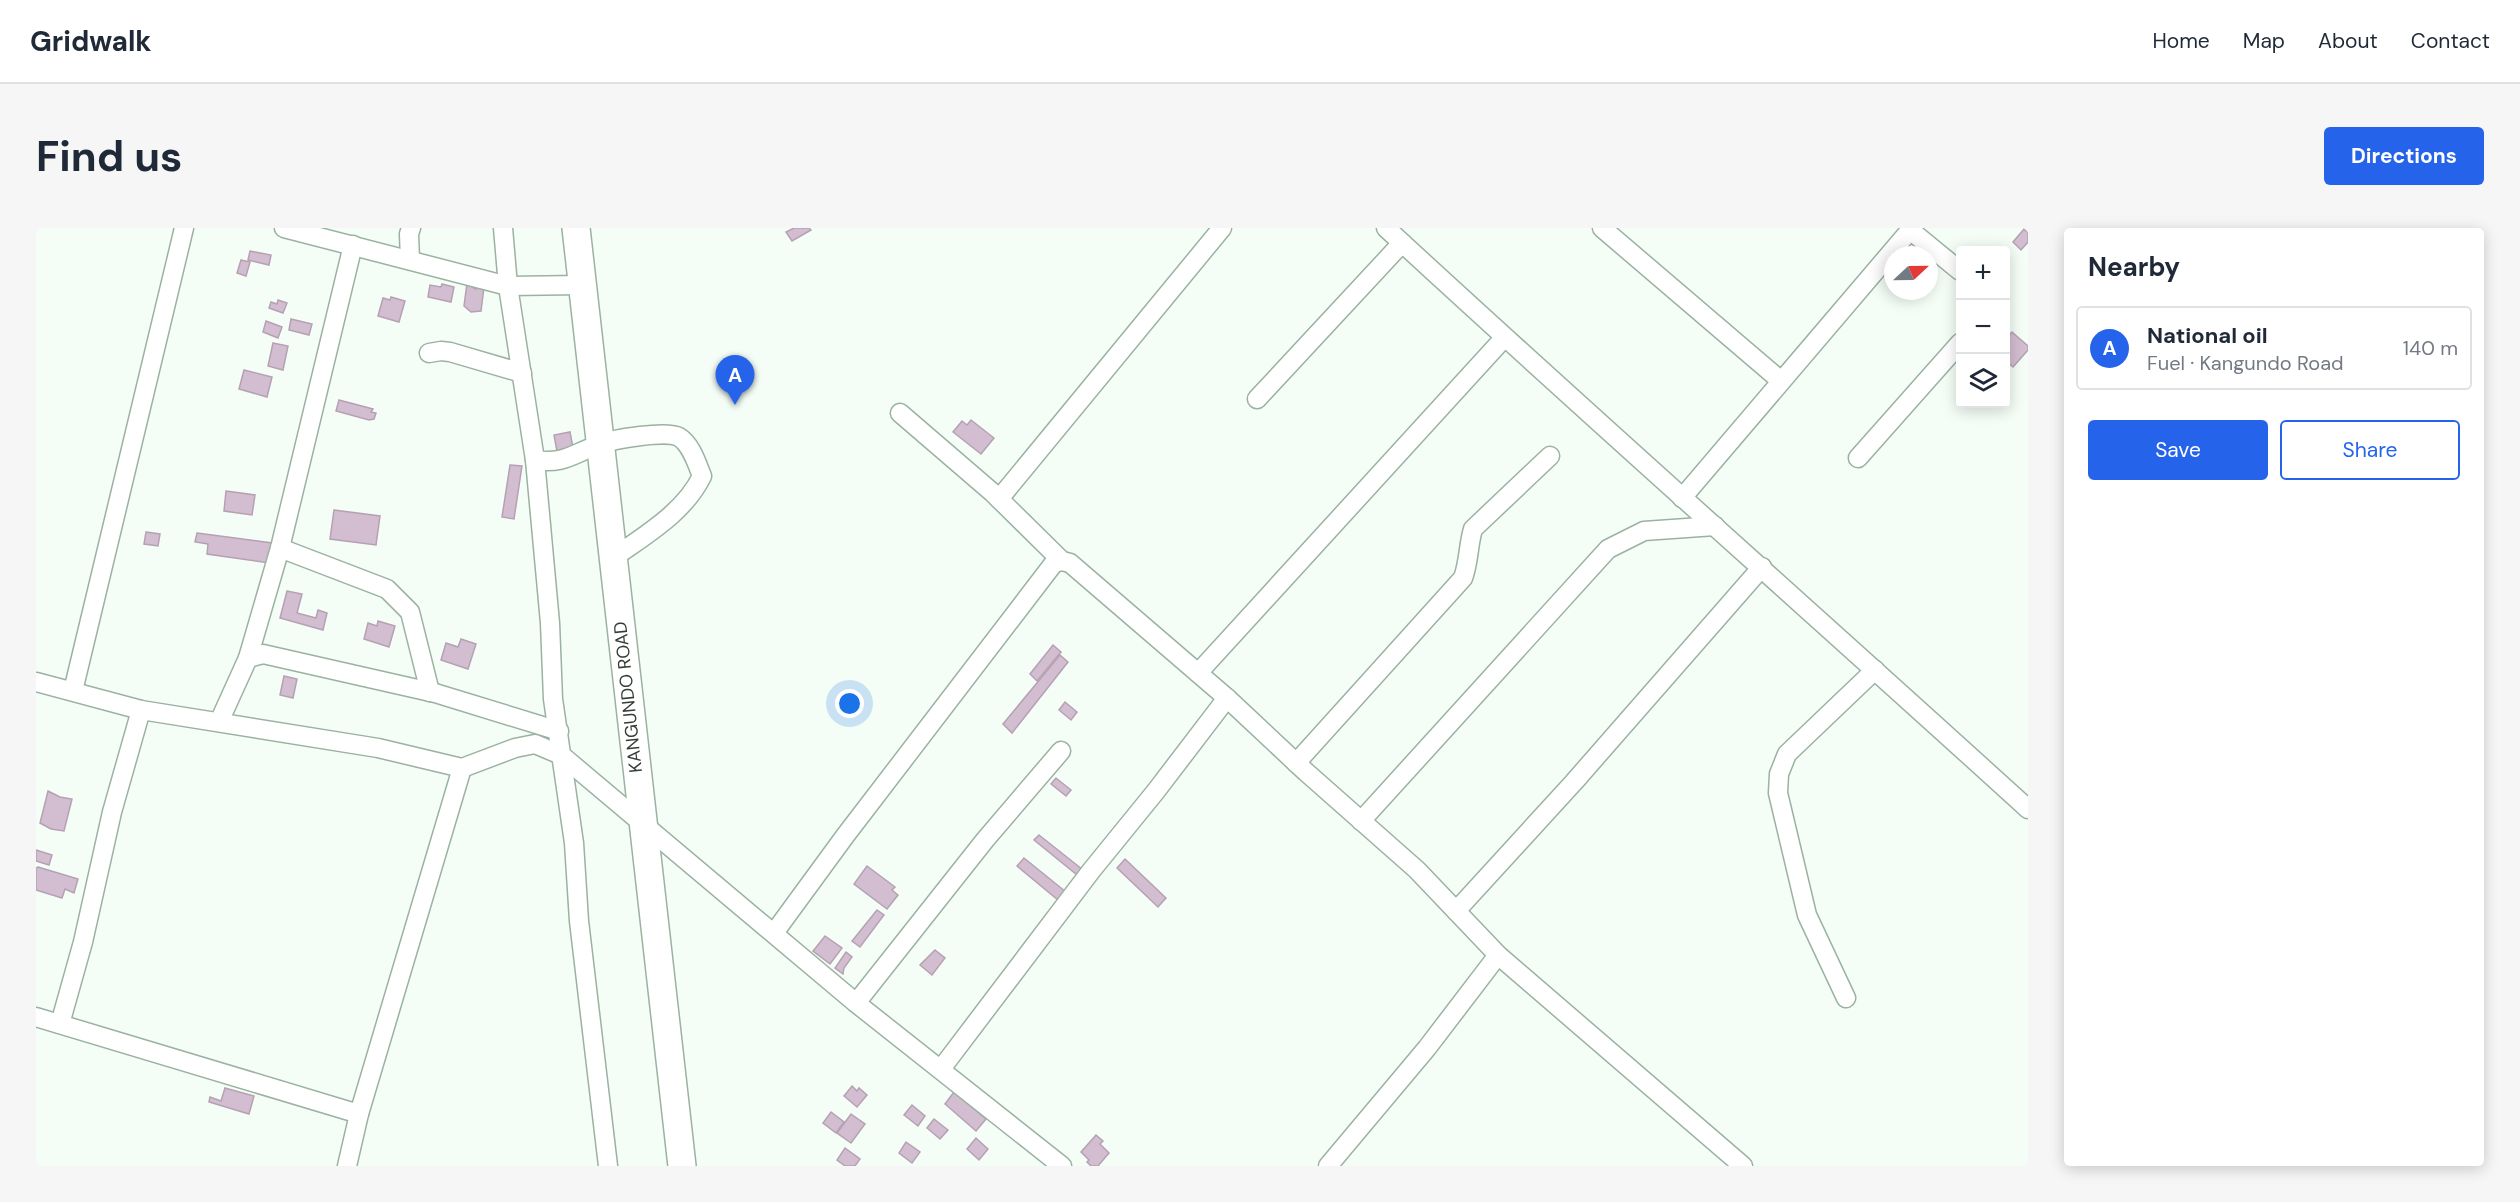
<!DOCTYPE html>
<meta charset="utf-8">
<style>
body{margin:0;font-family:"DM Sans",sans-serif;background:#f6f6f7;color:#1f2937}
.controls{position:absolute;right:18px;top:18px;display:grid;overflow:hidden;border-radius:6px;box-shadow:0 3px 15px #0003}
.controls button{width:54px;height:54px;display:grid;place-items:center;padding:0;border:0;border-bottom:2px solid #e0e1e3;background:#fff;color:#1f2937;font:30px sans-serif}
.compass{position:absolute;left:1848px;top:18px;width:54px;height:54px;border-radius:50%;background:#fff;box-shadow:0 3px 15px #0003;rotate:68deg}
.you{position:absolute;left:814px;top:476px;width:21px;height:21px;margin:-15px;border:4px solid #fff;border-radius:50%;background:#1a73e8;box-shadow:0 0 0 9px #1a73e833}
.badge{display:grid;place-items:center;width:39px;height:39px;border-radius:50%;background:#2563eb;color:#fff;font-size:20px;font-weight:700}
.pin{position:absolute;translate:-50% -50px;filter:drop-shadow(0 2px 3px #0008)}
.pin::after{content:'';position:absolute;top:32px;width:21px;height:18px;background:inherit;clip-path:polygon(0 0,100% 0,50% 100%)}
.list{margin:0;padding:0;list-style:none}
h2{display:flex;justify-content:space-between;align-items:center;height:78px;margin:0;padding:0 24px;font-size:26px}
h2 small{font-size:20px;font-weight:400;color:#747a83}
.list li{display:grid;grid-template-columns:39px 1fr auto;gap:18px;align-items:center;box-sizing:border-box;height:84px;margin:0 12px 12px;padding:0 12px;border:2px solid #e0e1e3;border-radius:6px}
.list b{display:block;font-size:22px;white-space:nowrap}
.list p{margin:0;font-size:20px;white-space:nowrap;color:#747a83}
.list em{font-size:20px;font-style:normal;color:#747a83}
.actions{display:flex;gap:12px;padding:18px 24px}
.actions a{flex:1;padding:14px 0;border:2px solid #2563eb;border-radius:6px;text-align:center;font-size:21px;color:#2563eb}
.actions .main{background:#2563eb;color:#fff}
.icon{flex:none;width:33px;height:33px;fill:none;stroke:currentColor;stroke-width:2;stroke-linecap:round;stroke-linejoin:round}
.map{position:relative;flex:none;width:1992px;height:938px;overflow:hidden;border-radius:6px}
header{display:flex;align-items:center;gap:36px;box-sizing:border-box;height:84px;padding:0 30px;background:#fff;border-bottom:2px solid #e0e1e3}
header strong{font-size:28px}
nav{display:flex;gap:33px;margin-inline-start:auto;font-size:21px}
.intro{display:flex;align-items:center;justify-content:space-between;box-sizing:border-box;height:144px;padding:0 36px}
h1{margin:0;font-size:42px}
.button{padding:15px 27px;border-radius:6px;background:#2563eb;color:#fff;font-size:21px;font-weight:700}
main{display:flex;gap:36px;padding:0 36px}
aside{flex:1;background:#fff;border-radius:6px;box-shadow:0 3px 15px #0003}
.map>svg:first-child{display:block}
.building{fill:#d3bdd0;stroke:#b6a1b3;stroke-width:1.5}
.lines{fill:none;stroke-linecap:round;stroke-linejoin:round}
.minor-casing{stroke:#9bb2a1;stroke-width:21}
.highway-casing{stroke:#9bb2a1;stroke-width:30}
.minor{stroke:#fff;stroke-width:18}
.highway{stroke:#fff;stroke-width:27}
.labels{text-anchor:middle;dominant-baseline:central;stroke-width:5;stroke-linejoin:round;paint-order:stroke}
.street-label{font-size:18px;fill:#343d36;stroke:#fff}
</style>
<header>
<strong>Gridwalk</strong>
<nav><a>Home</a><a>Map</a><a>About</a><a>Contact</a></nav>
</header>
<div class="intro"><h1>Find us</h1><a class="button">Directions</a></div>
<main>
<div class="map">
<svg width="1992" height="938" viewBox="0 0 1992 938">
<rect width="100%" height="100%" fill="#f4fef7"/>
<g class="building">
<polygon points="758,0 773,0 775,2 756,13 750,4"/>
<polygon points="1988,1 1992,5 1992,14 1985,22 1977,14"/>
<polygon points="214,23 235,27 233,37 212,32"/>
<polygon points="205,32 214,34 210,48 201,45"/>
<polygon points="431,55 439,61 448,59 445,83 435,84 428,78"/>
<polygon points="406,56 418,59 415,74 392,69 394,57 405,59"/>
<polygon points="355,69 369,73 363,94 342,88 347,70 354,72"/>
<polygon points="242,72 251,75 247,85 233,80 235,74 241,76"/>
<polygon points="255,91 276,96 273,107 253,102"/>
<polygon points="230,93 246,99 242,110 227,104"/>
<polygon points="1976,104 1992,118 1992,122 1977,139 1970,133 1970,111"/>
<polygon points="237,115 252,118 247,142 232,138"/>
<polygon points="208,142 236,149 231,169 203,161"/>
<polygon points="303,172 337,181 335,184 340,185 338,191 333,192 300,183"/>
<polygon points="935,192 958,210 945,226 917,204 926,193 931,197"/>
<polygon points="534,204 537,220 521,223 518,207"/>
<polygon points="474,237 486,238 478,291 466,289"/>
<polygon points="190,263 219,267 216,287 188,283"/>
<polygon points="298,282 344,288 340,317 294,311"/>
<polygon points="110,304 124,306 122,318 108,316"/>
<polygon points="161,305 236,315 233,335 171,326 172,316 159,314"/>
<polygon points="251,363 266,366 261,385 280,390 282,382 291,385 287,402 244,390"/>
<polygon points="342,393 359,398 353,419 328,411 332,395 341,398"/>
<polygon points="425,411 440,416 432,441 405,432 410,415 422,419"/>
<polygon points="1017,417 1025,424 1001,453 994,446"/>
<polygon points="1024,427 1032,434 976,505 967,496"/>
<polygon points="248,448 261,451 257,470 244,467"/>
<polygon points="1029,474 1041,484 1035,492 1023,482"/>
<polygon points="1020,550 1035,562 1030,568 1015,556"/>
<polygon points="12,563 24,569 36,571 28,603 15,601 4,595"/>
<polygon points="1003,607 1051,645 1046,651 998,612"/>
<polygon points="0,622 16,627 13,637 0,633"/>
<polygon points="988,630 1035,668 1028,677 981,638"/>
<polygon points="1089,631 1130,670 1122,679 1081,640"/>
<polygon points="831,638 859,659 856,662 862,667 851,681 818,656"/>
<polygon points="2,639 42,651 38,665 29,661 26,670 0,662 0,640"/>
<polygon points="841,682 848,687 824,719 816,713"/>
<polygon points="789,708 806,720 794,736 777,723"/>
<polygon points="899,722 909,730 896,747 884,737"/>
<polygon points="810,724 816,729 808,740 807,746 799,740"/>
<polygon points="816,858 821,863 823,860 831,867 821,879 808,868"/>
<polygon points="189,860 218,868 213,886 173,874 174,869 185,873"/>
<polygon points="918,864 950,891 940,903 909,876"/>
<polygon points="876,877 889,888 882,898 868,887"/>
<polygon points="795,884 808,894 800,905 787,895"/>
<polygon points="815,886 829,896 815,915 801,905"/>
<polygon points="898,891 912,902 904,911 891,900"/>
<polygon points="1060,907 1067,913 1064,916 1073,925 1062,938 1055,938 1051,934 1053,932 1045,924"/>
<polygon points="940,910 952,921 943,932 931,921"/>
<polygon points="870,914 884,924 876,935 863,925"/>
<polygon points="809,920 824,931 819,938 809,938 801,932"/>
</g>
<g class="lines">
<defs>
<g id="minor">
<polyline points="248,0 472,58 546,57"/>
<polyline points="467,0 472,58 499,232 514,395 517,471 538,615 543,693 572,938"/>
<path d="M1350,0C1562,196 1779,387 1992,581"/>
<polyline points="1566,0 1745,153"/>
<polyline points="1874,2 1924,43"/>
<polyline points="374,32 373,6 375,0"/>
<polyline points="393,125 405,123 414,124 486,145"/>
<polyline points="1221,171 1366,15"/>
<polyline points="864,185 957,265 1026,333"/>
<polyline points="1822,230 1924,115"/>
<path d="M499,232C529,237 539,224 565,216C578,211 631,202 643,209C655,216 661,236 666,248C648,285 609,307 577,330"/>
<polyline points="1646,270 1876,0"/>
<polyline points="963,271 1186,0"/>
<polyline points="244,320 351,361 374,384 394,464"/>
<polyline points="212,430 244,320 317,17"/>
<polyline points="1162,445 1468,110"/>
<polyline points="0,454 105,482 342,520 426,540 479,520 499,516 525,527 820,775 1026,938"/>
<polyline points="37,463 148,0"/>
<polyline points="183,494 212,430 227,426 399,465 523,503"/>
<path d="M1260,535L1427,350C1433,334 1432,318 1437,301L1514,228"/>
<polyline points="1325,593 1572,321 1608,303 1679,298"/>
<polyline points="1420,683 1538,554 1726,339"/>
<polyline points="738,705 809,608 1018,335 1026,333 1034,335 1191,470 1270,544 1381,642 1462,727 1707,938"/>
<polyline points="1810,770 1771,687 1742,565 1743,546 1751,526 1839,442"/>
<polyline points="820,775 949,612 1025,523"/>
<polyline points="0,789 323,886"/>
<polyline points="24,796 47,714 76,584 105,482"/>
<polyline points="905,841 1055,643 1120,563 1191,470"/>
<polyline points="311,938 323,886 426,540"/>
<polyline points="1292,938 1391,820 1462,727"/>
</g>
<polyline id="highway" points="540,0 646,938"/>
</defs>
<use href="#minor" class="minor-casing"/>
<use href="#highway" class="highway-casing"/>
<use href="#minor" class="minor"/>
<use href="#highway" class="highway"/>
</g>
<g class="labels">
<g class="street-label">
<text transform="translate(592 469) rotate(-96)">KANGUNDO ROAD</text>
</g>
</g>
</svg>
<div class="controls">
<button>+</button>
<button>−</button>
<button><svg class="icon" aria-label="layers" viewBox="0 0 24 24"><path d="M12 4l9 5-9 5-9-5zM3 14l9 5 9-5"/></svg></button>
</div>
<svg class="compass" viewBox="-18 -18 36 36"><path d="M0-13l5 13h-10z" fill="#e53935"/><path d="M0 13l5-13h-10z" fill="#747a83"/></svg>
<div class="you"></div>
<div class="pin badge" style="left:699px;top:177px">A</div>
</div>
<aside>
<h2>Nearby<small></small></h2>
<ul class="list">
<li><span class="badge">A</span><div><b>National oil</b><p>Fuel · Kangundo Road</p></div><em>140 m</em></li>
</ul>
<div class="actions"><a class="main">Save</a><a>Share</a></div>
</aside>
</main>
